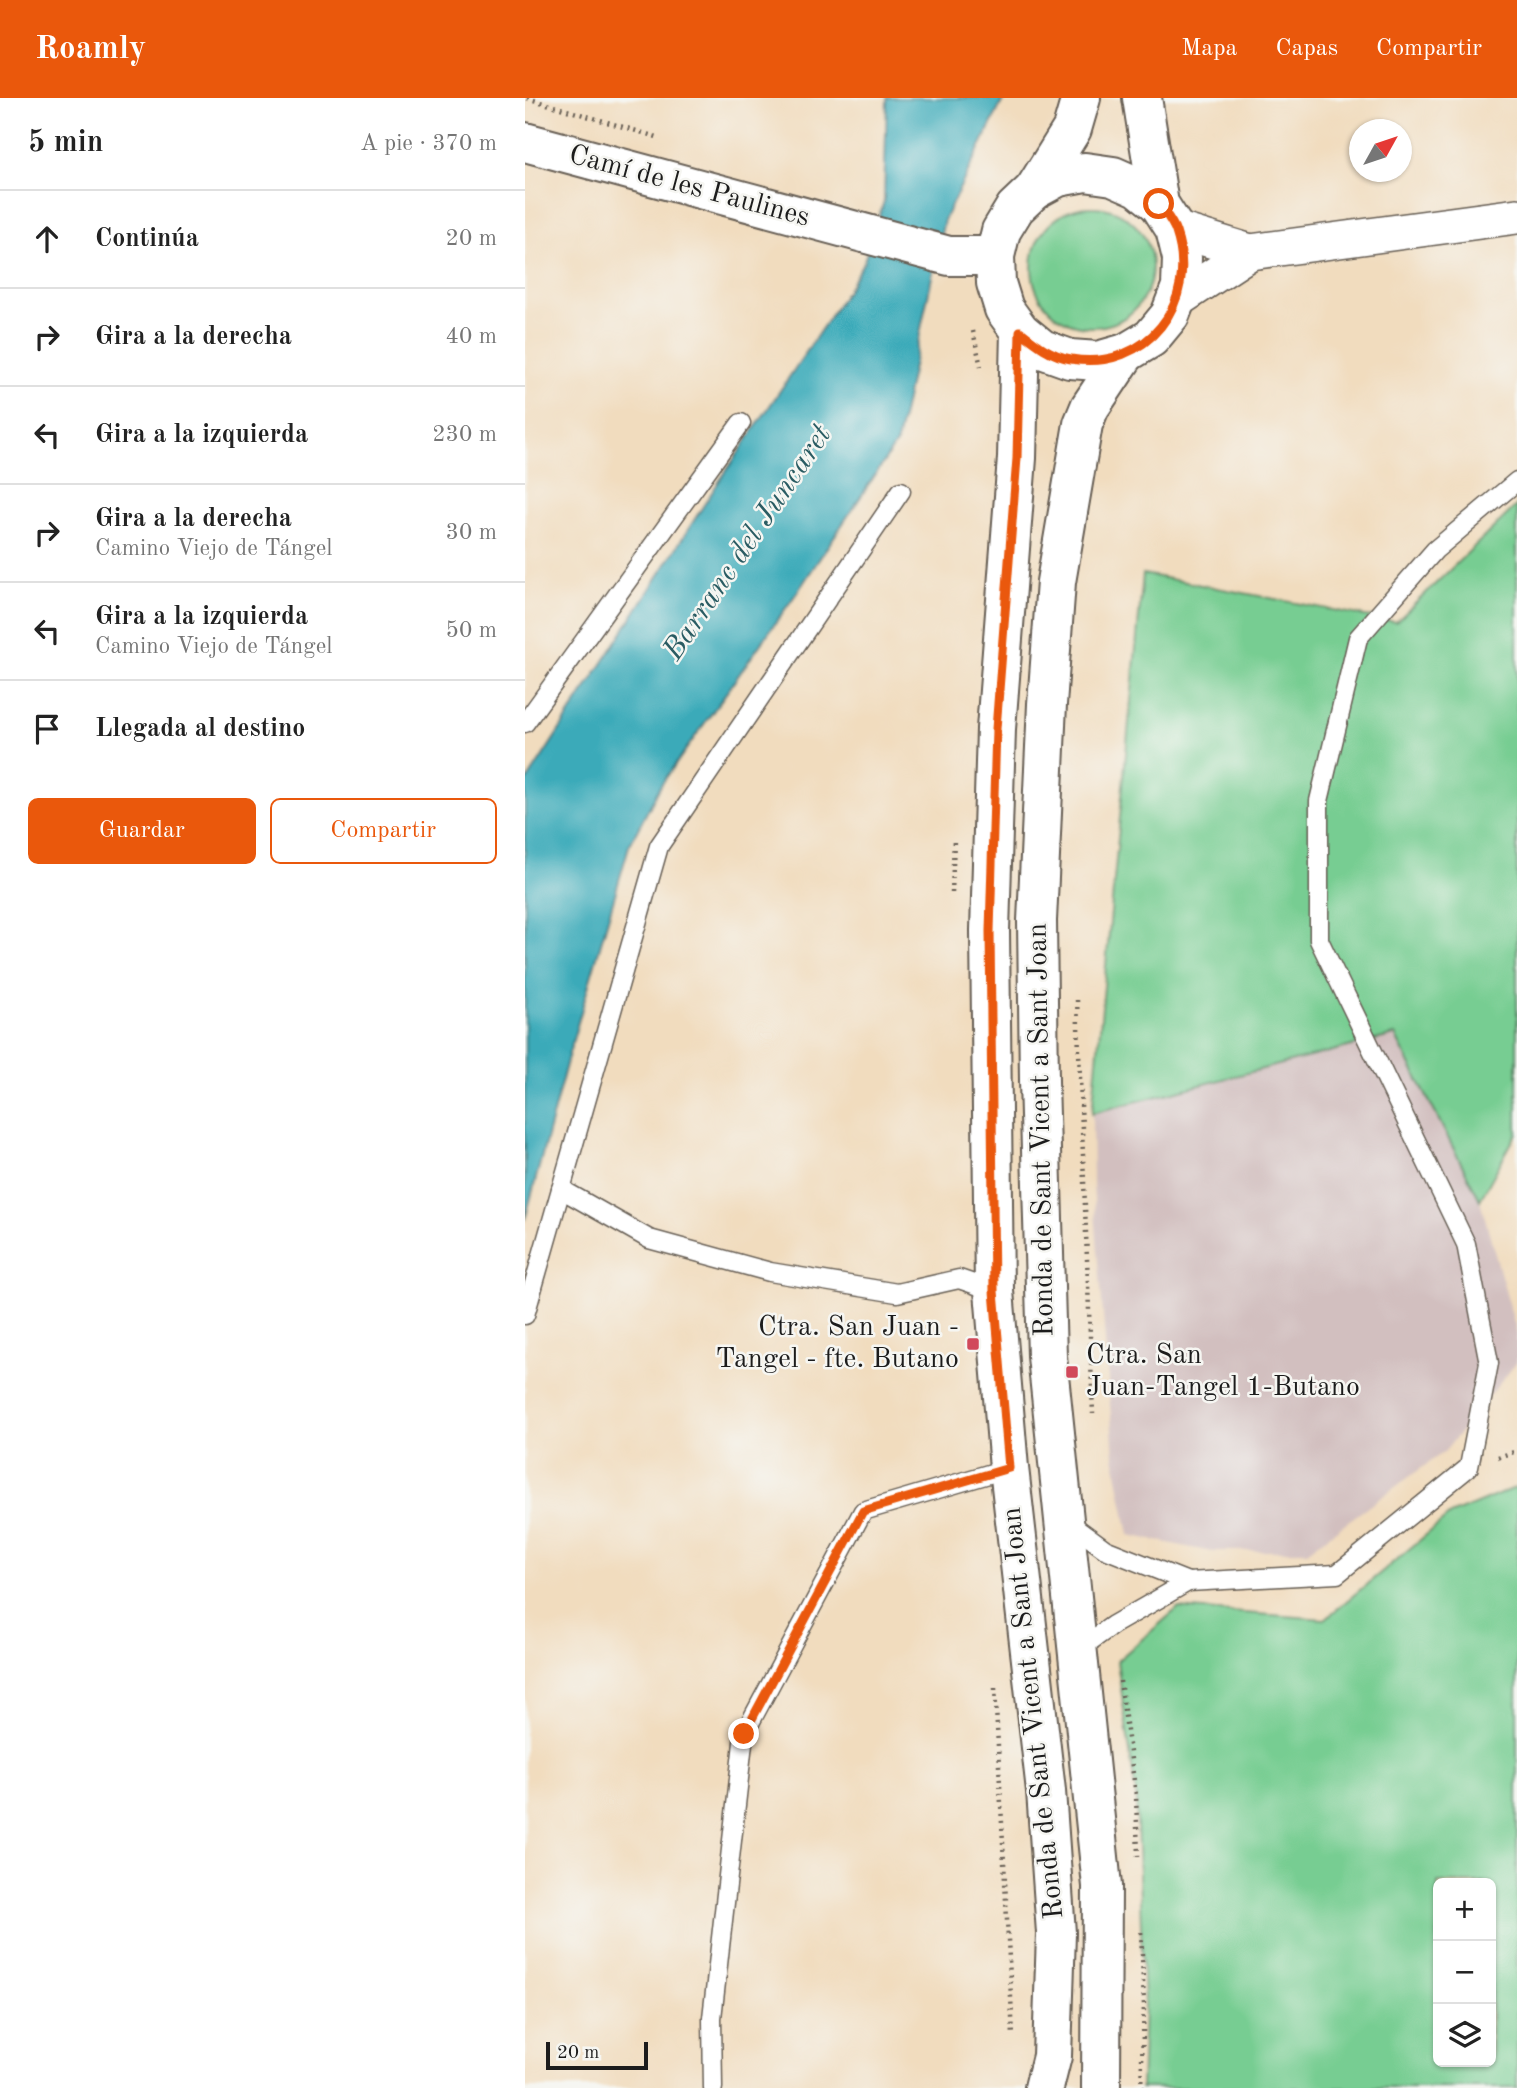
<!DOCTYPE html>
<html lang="es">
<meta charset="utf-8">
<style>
body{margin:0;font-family:"Old Standard TT",serif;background:#f6f6f6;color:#222}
.controls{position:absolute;right:21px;bottom:21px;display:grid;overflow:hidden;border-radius:10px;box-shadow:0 2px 5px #0004}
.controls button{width:63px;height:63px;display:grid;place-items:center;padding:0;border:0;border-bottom:2px solid #e0e0e0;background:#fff;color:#222;font:35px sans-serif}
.compass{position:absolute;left:824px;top:21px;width:63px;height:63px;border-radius:50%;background:#fff;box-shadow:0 2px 5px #0004;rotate:50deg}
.scale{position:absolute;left:21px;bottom:18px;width:102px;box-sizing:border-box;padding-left:7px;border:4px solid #1c1c1c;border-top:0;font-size:19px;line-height:24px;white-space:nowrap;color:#1c1c1c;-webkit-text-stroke:5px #f6f6f2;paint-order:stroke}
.stop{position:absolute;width:21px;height:21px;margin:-16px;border:5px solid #ea580c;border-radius:50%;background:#fff}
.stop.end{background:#ea580c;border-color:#fff;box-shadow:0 2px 7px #0008}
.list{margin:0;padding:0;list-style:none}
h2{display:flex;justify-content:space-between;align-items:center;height:91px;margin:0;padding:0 28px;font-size:30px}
h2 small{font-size:23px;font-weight:400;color:#767676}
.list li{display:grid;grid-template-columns:46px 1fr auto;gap:21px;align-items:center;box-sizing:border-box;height:98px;padding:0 28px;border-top:2px solid #e0e0e0}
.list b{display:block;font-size:26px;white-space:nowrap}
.list p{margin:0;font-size:23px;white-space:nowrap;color:#767676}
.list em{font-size:23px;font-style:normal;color:#767676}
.actions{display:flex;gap:14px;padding:21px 28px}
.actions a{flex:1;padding:16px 0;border:2px solid #ea580c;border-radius:10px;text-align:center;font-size:24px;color:#ea580c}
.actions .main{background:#ea580c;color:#fff}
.icon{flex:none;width:38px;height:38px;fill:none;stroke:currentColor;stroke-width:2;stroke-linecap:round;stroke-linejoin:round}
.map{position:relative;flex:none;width:992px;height:1990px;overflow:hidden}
header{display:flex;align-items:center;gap:42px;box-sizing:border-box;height:98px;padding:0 35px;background:#ea580c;color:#fff}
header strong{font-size:33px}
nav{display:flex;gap:38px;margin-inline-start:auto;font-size:24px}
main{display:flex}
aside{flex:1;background:#fff}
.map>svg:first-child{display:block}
.industrial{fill:#d2bfbf}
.green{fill:#77cd92;stroke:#4a7457;stroke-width:2;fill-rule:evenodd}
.water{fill:#3baab9;stroke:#2c636a;stroke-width:2}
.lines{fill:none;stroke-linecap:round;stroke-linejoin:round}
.lane-casing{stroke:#675f55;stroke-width:21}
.street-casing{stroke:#675f55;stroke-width:38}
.secondary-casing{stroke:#675f55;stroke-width:42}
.primary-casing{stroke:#675f55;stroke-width:42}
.path{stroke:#675f55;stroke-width:4.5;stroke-dasharray:2 5;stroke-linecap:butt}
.lane{stroke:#fff;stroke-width:18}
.street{stroke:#fff;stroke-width:35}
.secondary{stroke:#fff;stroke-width:38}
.primary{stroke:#fff;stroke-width:38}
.route{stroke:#ea580c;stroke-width:9}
.poi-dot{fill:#d1495b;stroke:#f6f6f2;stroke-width:2.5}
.labels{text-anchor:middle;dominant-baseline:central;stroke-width:5;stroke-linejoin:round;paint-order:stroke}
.street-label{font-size:28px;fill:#1c1c1c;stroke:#f6f6f2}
.poi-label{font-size:28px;fill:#1c1c1c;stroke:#f6f6f2;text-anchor:end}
.water-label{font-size:30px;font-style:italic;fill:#2a5c63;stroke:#f6f6f2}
</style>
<header>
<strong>Roamly</strong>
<nav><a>Mapa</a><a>Capas</a><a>Compartir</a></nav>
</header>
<main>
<aside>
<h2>5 min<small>A pie · 370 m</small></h2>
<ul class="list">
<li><svg class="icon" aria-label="ahead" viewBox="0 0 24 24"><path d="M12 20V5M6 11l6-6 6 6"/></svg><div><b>Continúa</b></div><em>20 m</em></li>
<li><svg class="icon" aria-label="right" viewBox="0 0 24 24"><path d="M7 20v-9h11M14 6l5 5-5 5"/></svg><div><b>Gira a la derecha</b></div><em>40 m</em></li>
<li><svg class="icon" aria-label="left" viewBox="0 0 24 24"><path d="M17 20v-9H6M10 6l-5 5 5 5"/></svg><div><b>Gira a la izquierda</b></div><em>230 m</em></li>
<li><svg class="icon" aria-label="right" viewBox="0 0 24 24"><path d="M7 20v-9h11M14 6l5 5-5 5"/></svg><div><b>Gira a la derecha</b><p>Camino Viejo de Tángel</p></div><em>30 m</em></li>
<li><svg class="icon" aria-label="left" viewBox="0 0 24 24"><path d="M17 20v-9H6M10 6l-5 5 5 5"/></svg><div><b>Gira a la izquierda</b><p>Camino Viejo de Tángel</p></div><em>50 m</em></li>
<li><svg class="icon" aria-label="arrive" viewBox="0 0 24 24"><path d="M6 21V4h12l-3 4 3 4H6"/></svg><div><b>Llegada al destino</b></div></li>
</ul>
<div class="actions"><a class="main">Guardar</a><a>Compartir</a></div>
</aside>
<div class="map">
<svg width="992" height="1990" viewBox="0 0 992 1990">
<rect width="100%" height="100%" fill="#f6f6f2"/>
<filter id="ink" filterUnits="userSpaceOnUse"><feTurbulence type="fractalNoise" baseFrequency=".0143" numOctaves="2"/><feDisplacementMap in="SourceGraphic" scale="14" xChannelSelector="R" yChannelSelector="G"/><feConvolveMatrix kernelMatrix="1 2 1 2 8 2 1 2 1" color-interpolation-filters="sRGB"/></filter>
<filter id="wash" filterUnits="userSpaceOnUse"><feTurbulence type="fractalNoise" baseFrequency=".00686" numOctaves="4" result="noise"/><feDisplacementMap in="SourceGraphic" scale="28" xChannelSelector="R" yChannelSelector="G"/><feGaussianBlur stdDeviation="1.57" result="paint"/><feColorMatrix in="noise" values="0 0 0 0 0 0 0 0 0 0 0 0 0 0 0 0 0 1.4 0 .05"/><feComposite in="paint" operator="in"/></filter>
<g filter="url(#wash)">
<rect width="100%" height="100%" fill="#f1dcbe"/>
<polygon class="industrial" points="870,937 955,1102 992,1235 992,1264 920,1353 782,1453 682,1453 604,1437 589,1358 568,1088 567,1015"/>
<g class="green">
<circle cx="567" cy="169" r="60"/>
<polygon points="992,407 992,1035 955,1102 870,937 567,1015 618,476 871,524"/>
<path d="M992,1389V1990H616L619,1908L611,1697L592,1563L653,1510L800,1521L925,1417ZM966,1785V1964H913V1785Z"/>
</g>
<polygon class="water" points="362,0 479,0 419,122 372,344 273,493 136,687 104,748 43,959 0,1122 0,686 191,388 320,196 339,163 359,103"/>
</g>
<g filter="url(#ink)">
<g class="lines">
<defs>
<g id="lane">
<polyline points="0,625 216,325"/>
<polyline points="36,1091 124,1141 245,1174 372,1195 434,1181 469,1193"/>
<polyline points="0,1217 134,748 376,393"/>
<polyline points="542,1423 580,1451 663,1484 812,1476 944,1369 964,1265 941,1146 794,842 794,703 833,540 910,452 992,383"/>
<polyline points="553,1552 588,1527 663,1484"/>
<polyline points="188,1990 187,1920 219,1636 338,1413 484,1370"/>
</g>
<g id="street">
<polyline points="650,131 725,154 652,202"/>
<polyline points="725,154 992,118"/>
</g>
<polyline id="secondary" points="0,44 424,158 470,158"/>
<g id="primary">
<polyline points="556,0 547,31 509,92 490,110 476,133 470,158 471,185 479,211 495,233 517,251 545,261 573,263 601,255 626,240 645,217 656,189 657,160 650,131 634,106 617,0"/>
<polyline points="509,92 533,79 560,74 588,78 613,89 634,106"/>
<polyline points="495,233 492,360 471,631 465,833 469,1193 484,1370 521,1693 531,1835 527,1958 519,1990"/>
<polyline points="576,1990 577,1788 522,1258 514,983 512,823 522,606 531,484 558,326 565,309 601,255"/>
</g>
</defs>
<use href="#lane" class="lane-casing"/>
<use href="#street" class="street-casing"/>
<use href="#secondary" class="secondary-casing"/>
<use href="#primary" class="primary-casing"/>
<g class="path">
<polyline points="2,0 135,40"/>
<polyline points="448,233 456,269"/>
<polyline points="427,795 429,741"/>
<polyline points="552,902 568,1316"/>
<polyline points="973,1359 992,1353"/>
<polyline points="595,1583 611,1697 613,1758"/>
<polyline points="470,1590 488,1938"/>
<polyline points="616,1990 619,1908 616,1833"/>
</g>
<use href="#lane" class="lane"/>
<use href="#street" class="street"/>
<use href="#secondary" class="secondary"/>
<use href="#primary" class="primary"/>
</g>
</g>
<g class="lines" filter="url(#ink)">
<path class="route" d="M219,1636L338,1413L484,1370L469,1193L465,833L471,631L492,360L495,233C510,245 526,258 546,261C621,274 675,204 651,134C648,124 640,115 634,106"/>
</g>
<g class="poi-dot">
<rect x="441" y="1239" width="14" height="14" rx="3.5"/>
<rect x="540" y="1267" width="14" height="14" rx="3.5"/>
</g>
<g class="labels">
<g class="street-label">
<text transform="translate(164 89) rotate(15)">Camí de les Paulines</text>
<text transform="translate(517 1032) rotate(-91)">Ronda de Sant Vicent a Sant Joan</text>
<text transform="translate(509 1615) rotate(-96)">Ronda de Sant Vicent a Sant Joan</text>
</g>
<g class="poi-label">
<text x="434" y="1230">Ctra. San Juan -<tspan x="434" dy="32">Tangel - fte. Butano</tspan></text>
<text x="561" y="1258" text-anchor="start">Ctra. San<tspan x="561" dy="32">Juan-Tangel 1-Butano</tspan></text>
</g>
<g class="water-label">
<text transform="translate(223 445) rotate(-56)">Barranc del Juncaret</text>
</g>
</g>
</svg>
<div class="controls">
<button>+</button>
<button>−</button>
<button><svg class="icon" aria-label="layers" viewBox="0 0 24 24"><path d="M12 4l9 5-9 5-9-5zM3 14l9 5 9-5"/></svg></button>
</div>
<svg class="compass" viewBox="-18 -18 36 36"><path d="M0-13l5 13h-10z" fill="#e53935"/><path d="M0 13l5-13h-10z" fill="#767676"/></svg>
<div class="scale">20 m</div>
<div class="stop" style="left:634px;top:106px"></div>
<div class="stop end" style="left:219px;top:1636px"></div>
</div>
</main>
